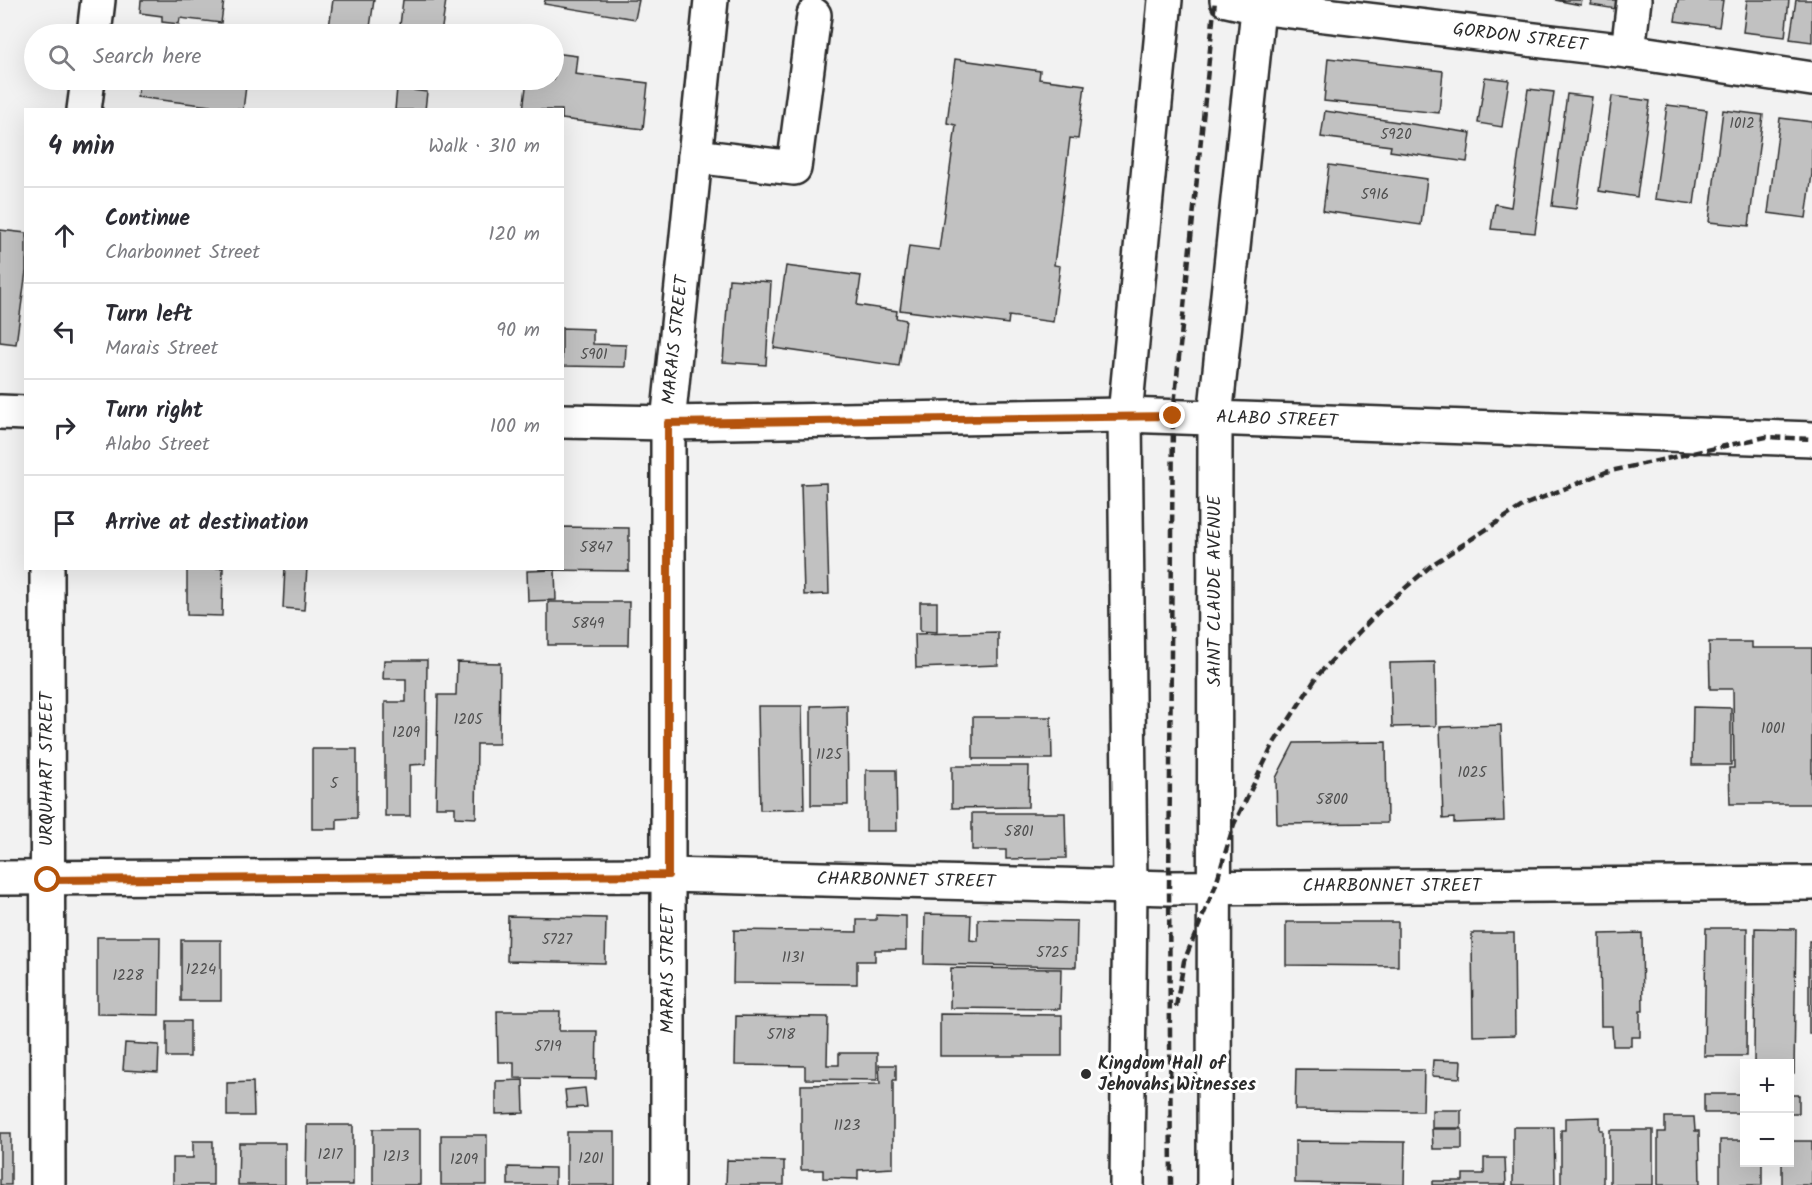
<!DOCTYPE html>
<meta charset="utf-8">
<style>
body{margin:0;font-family:Kalam,sans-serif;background:#f2f2f3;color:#2b2b33}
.controls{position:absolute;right:18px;bottom:18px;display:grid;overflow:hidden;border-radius:0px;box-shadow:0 6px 24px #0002}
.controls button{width:54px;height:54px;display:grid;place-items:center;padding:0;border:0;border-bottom:2px solid #e1e1e2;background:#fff;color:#2b2b33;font:30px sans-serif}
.stop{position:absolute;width:18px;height:18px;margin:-14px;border:4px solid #b45309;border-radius:50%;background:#fff}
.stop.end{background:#b45309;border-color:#fff;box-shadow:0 2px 6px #0008}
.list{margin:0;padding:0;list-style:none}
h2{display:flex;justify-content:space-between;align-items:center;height:78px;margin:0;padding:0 24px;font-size:26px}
h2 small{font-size:20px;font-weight:400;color:#7c7c81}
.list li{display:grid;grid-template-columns:39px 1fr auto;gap:18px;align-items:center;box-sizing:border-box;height:96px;padding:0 24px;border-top:2px solid #e1e1e2}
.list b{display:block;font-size:22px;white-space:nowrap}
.list p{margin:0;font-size:20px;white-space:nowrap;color:#7c7c81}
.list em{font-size:20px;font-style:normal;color:#7c7c81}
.icon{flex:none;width:33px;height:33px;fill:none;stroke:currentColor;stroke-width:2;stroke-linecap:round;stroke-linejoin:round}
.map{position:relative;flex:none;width:1812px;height:1185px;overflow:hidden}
.search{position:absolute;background:#fff;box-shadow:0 6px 24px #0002;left:24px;top:24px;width:540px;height:66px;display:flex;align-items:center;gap:15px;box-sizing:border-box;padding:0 21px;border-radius:33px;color:#7c7c81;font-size:22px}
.panel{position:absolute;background:#fff;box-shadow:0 6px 24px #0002;left:24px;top:108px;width:540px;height:462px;border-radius:0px}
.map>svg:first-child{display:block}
.building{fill:#c1c1c1;stroke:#2b2b2b;stroke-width:1.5}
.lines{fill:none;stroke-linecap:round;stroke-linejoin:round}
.minor-casing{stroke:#2b2b2b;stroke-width:38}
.major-casing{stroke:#2b2b2b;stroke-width:38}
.minor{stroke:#fff;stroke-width:33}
.major{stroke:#fff;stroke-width:33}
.rail{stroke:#2b2b2b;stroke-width:4.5;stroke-dasharray:9 4.5;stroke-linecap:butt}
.route{stroke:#b45309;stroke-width:8}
.poi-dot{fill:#2b2b2b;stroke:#fff;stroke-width:2}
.labels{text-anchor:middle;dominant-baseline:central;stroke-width:6;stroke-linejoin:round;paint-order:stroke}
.number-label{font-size:15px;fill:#505050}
.street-label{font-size:18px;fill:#2b2b2b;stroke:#fff}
.poi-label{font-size:18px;font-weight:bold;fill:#2b2b2b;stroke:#fff;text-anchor:start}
</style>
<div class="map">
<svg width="1812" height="1185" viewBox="0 0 1812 1185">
<rect width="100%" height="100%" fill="#f2f2f2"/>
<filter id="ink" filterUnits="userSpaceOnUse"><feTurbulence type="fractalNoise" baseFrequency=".0167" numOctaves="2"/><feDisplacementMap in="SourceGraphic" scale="12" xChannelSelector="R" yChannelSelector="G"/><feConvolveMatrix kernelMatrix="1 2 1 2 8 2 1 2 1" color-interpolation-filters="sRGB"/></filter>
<g filter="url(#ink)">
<g class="building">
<polygon points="141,0 224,0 221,23 180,18 179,24 162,22 162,16 140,13"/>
<polygon points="333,0 374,0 369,34 328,34"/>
<polygon points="403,0 446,0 441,34 399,34"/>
<polygon points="545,0 639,0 635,19 544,4"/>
<polygon points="1555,0 1582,0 1581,5"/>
<polygon points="1592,0 1617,0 1616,9 1591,5"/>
<polygon points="1678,0 1723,0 1719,27 1675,21"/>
<polygon points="1747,0 1789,0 1785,37 1743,32"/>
<polygon points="1796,0 1812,0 1812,42 1790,39"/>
<polygon points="554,53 577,56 575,74 648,83 643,129 562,119 562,110 523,110 527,80 554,80"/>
<polygon points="1328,58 1443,71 1439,113 1324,101"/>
<polygon points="955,59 1040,71 1039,79 1085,85 1078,139 1070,138 1054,265 1060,266 1053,322 1009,316 1008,324 900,310 909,246 939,250 956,125 947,123"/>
<polygon points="1485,77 1509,80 1502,127 1478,123"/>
<polygon points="139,80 197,80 246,86 243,110 137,97"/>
<polygon points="397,88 427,92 425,110 395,110"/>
<polygon points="1528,89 1554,92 1535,233 1491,229 1495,204 1511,207"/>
<polygon points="1567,94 1592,97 1576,209 1552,206"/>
<polygon points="1612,96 1650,101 1637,197 1599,191"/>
<polygon points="1667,105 1707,110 1694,204 1655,199"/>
<polygon points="1723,110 1763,115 1749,226 1709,222"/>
<polygon points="1325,111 1471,133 1467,162 1390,151 1391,146 1321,137"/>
<polygon points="1780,118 1812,122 1812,174 1806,218 1768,213"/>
<polygon points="1329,165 1427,179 1421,225 1323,211"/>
<polygon points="0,230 26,233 26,271 16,344 0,342"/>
<polygon points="786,266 861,276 857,305 897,311 896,318 906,320 899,366 774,348"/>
<polygon points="729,279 771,282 766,365 723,362"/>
<polygon points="562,328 593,329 593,344 626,345 625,367 562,366"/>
<polygon points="826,483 829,594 804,595 801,484"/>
<polygon points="562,527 629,528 629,571 538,570 562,568"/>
<polygon points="187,568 223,568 222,616 187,615"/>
<polygon points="285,568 307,568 304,610 283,608"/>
<polygon points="555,570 556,600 528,601 527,571"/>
<polygon points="548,602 629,602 628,645 548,645"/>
<polygon points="920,602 937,602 937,632 920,631"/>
<polygon points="998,632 998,665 916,668 915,634"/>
<polygon points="1709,642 1752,642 1752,648 1812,648 1812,804 1730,804 1729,768 1734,768 1733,689 1710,689"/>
<polygon points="384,660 427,660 426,764 410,765 410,816 385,816 385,702 406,702 406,679 383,679"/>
<polygon points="457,662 500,663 499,744 477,744 476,818 455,817 455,807 436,807 438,695 456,695"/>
<polygon points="1435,662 1436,726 1392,727 1390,663"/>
<polygon points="847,705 848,805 811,805 811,706"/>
<polygon points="758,706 802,706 804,809 760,810"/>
<polygon points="1693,707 1731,708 1731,765 1692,765"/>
<polygon points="973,717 1051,717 1052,759 973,759"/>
<polygon points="1501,725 1504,821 1454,823 1454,818 1443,819 1440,727"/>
<polygon points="1386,742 1387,823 1277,824 1276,778 1294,743"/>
<polygon points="312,749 357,749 357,818 337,819 337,829 312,829"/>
<polygon points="952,766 1029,766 1028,807 952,808"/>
<polygon points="866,770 896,770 897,831 866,831"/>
<polygon points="972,813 1065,813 1066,858 1006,859 1006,850 972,850"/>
<polygon points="925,914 971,915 970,940 978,941 978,919 1077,921 1076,967 924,964"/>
<polygon points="876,915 906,916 906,950 875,950 875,961 857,961 857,984 733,983 734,930 857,932 857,920 876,920"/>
<polygon points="508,916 606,918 605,963 507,961"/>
<polygon points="1286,922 1398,922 1398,966 1286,965"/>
<polygon points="1706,928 1747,928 1746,1056 1704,1056"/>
<polygon points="1755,928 1796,929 1794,1074 1790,1074 1790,1064 1754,1064"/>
<polygon points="1472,933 1514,933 1515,1035 1473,1036"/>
<polygon points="1642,933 1643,1011 1640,1011 1640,1037 1631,1037 1631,1046 1613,1046 1612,1026 1601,1026 1600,934"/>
<polygon points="97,937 160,937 159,1015 97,1014"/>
<rect x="181" y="940" width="40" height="61"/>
<rect x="1809" y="941" width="3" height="93"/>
<polygon points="951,968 1061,969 1060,1009 950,1008"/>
<polygon points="497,1011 560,1011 559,1031 597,1031 596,1079 514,1078 514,1062 498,1062"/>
<polygon points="940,1014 1062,1015 1062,1056 940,1056"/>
<polygon points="736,1016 828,1017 827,1065 839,1065 839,1053 877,1053 877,1080 805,1079 805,1066 735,1065"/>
<rect x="167" y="1021" width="23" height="36"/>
<polygon points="125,1043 159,1045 158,1072 123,1070"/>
<polygon points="1433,1060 1461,1061 1460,1078 1432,1076"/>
<polygon points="879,1065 896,1065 896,1080 893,1080 893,1168 858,1170 858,1179 823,1178 823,1170 801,1170 801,1085 880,1084"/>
<polygon points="1296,1069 1424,1070 1423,1111 1295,1110"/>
<polygon points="523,1080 524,1113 496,1114 496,1081"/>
<polygon points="253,1082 254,1116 227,1116 227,1083"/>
<polygon points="585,1088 587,1107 567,1108 565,1090"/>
<rect x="1704" y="1094" width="40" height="19"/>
<rect x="1790" y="1095" width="9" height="18"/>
<rect x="1432" y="1110" width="29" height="18"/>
<polygon points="1600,1117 1600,1130 1603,1130 1603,1185 1561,1185 1561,1130 1565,1130 1565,1118"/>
<polygon points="1665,1117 1694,1117 1695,1131 1699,1131 1700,1185 1658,1185 1658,1132 1665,1132"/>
<polygon points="307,1125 353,1125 353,1185 306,1185"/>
<polygon points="1513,1127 1554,1127 1555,1185 1513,1185"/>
<rect x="373" y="1129" width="47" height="56"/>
<polygon points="1432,1129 1462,1129 1462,1149 1433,1149"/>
<rect x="1610" y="1130" width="43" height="55"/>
<rect x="567" y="1132" width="48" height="53"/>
<rect x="0" y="1133" width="11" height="52"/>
<rect x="441" y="1135" width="46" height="50"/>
<polygon points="1720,1140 1744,1140 1744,1162 1762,1162 1762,1185 1720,1185"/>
<polygon points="193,1141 213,1141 213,1185 173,1185 173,1158 193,1158"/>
<polygon points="1295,1141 1405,1142 1404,1185 1295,1183"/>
<polygon points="1790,1141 1812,1141 1812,1185 1782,1185 1782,1162 1790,1162"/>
<polygon points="239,1143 285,1143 285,1185 238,1185"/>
<polygon points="1484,1158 1505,1158 1506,1185 1433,1185 1433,1181 1463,1181 1463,1174 1484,1174"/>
<polygon points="727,1160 784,1161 784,1185 726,1185"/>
<polygon points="508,1167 555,1168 555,1185 508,1185"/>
</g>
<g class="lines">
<defs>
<g id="minor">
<polyline points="1227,0 1258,7 1628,51 1812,79"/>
<polyline points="94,34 98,0"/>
<polyline points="1628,51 1634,0"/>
<polyline points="84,110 88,80"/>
<polyline points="695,156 794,168 814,15"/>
<polyline points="0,412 26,413"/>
<polyline points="562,421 668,423 1125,415 1812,439"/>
<polyline points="47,568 48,1185"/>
<polyline points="0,878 668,875 1169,888 1812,883"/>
<polyline points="668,1185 668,423 711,0"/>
</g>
<g id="major">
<polyline points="1127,1185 1130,886 1125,415 1165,0"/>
<polyline points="1214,1185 1215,418 1259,0"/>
</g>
</defs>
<use href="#minor" class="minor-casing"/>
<use href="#major" class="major-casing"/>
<use href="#minor" class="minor"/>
<use href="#major" class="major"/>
<g class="rail">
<polyline points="1176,1007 1184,961 1215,887 1234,824 1274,743 1318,675 1381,609 1433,564 1524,505 1606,472 1766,437 1812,439"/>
<polyline points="1171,1185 1169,888 1173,416 1215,0"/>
</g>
</g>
</g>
<g class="lines" filter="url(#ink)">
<polyline class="route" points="48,880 668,875 668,423 1173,416"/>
</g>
<circle class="poi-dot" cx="1086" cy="1074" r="6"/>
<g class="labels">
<g class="number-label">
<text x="1742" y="124">1012</text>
<text x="1396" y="135">5920</text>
<text x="1375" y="195">5916</text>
<text x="594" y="355">5901</text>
<text x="596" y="548">5847</text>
<text x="588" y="624">5849</text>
<text x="468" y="720">1205</text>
<text x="1773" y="729">1001</text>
<text x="406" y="733">1209</text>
<text x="829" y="755">1125</text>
<text x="1472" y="773">1025</text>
<text x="334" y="784">5</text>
<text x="1332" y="800">5800</text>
<text x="1019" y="832">5801</text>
<text x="557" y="940">5727</text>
<text x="1052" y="953">5725</text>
<text x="793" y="958">1131</text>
<text x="201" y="970">1224</text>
<text x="128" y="976">1228</text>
<text x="781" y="1035">5718</text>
<text x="548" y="1047">5719</text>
<text x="847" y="1126">1123</text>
<text x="330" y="1155">1217</text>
<text x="396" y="1157">1213</text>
<text x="591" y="1159">1201</text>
<text x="464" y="1160">1209</text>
</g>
<g class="street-label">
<text transform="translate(1520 38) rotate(7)">GORDON STREET</text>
<text transform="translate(676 340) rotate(-84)">MARAIS STREET</text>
<text transform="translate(1277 420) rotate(2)">ALABO STREET</text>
<text transform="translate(1215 591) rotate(-90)">SAINT CLAUDE AVENUE</text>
<text transform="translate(47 769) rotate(-90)">URQUHART STREET</text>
<text transform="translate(906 881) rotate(1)">CHARBONNET STREET</text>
<text x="1392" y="886">CHARBONNET STREET</text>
<text transform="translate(668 969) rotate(-90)">MARAIS STREET</text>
</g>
<g class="poi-label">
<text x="1098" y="1064">Kingdom Hall of<tspan x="1098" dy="21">Jehovahs Witnesses</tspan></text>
</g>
</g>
</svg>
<div class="controls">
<button>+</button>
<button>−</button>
</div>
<div class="stop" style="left:48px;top:880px"></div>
<div class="stop end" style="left:1173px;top:416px"></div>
<div class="search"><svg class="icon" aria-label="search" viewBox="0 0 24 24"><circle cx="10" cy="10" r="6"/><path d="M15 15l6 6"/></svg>Search here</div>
<section class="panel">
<h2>4 min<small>Walk · 310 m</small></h2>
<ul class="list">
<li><svg class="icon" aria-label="ahead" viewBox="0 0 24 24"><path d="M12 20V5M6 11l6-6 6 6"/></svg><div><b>Continue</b><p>Charbonnet Street</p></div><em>120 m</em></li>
<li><svg class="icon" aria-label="left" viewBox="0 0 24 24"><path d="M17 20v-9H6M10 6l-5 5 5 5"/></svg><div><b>Turn left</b><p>Marais Street</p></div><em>90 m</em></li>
<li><svg class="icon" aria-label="right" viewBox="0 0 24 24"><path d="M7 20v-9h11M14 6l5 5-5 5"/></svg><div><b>Turn right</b><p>Alabo Street</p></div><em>100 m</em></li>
<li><svg class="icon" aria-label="arrive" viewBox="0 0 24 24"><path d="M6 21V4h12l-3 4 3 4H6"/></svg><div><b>Arrive at destination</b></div></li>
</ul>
</section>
</div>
